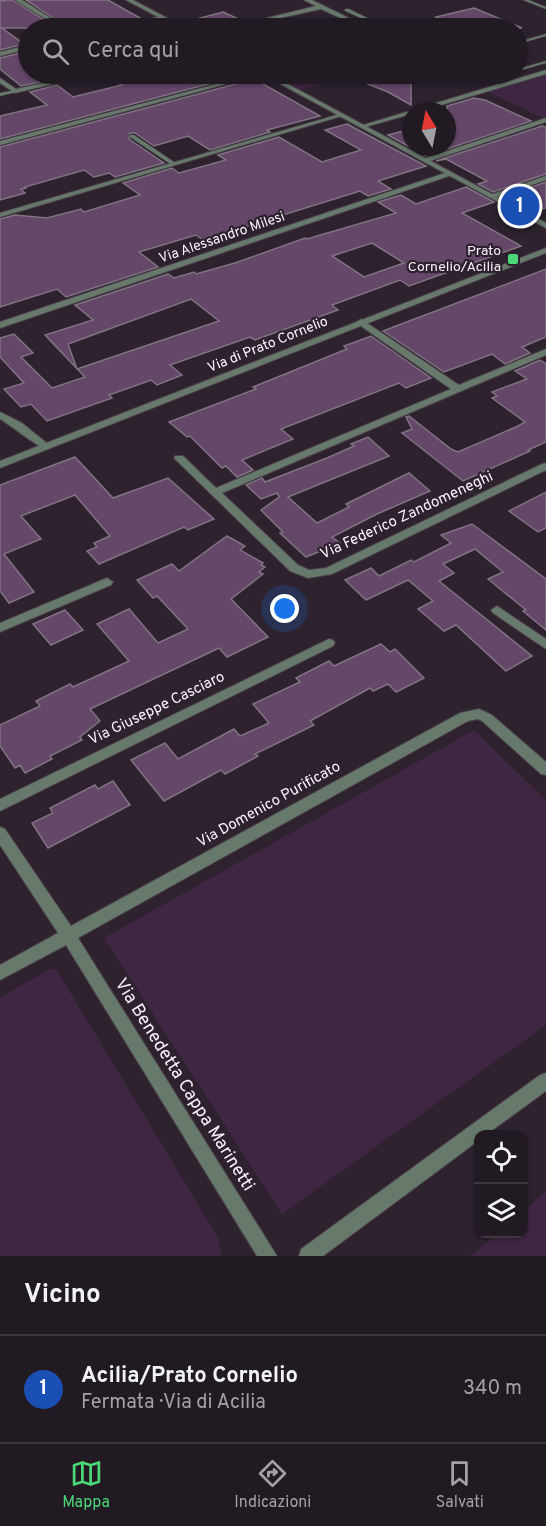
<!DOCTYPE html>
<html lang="it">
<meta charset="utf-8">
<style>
body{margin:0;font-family:Overpass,sans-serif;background:#2e272f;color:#f1f3f6}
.controls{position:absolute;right:18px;bottom:18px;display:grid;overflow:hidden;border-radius:12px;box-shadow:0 2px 4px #0004}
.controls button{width:54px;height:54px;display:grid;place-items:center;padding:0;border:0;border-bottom:2px solid #3f3840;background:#221a22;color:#f1f3f6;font:30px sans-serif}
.compass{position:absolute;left:402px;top:102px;width:54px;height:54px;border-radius:50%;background:#221a22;box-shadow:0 2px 4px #0004;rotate:350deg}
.you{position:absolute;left:285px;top:609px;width:21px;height:21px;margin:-15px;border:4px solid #fff;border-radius:50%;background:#1a73e8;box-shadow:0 0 0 9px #1a73e833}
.badge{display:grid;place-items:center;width:39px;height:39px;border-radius:50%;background:#4bd677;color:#fff;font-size:20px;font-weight:700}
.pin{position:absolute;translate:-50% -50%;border:3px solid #fff;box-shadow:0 2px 6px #0006}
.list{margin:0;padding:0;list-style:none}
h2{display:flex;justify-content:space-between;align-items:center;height:78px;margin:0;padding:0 24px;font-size:26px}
h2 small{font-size:20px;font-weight:400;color:#a2a1a5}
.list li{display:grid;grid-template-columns:39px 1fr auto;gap:18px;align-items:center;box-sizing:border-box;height:108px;padding:0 24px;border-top:2px solid #3f3840}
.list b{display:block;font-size:22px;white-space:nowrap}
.list p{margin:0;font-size:20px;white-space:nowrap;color:#a2a1a5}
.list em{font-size:20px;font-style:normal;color:#a2a1a5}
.icon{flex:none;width:33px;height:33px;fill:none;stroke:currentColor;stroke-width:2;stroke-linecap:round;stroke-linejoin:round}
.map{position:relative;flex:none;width:546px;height:1256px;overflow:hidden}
.search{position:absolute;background:#221a22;box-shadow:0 2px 4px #0004;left:18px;right:18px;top:18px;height:66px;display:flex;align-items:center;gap:15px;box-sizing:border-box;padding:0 21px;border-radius:33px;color:#a2a1a5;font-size:22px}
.sheet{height:186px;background:#221a22}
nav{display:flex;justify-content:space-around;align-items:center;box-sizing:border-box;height:84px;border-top:2px solid #3f3840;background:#221a22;font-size:16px;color:#a2a1a5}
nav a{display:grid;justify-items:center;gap:3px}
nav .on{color:#4bd677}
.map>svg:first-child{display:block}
.green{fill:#3f2643}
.building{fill:#65476a;stroke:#807382;stroke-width:1.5;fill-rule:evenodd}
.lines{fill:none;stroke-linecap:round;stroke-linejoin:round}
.service-casing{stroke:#4a3f4b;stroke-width:1}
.minor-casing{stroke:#4a3f4b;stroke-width:2}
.tertiary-casing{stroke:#4a3f4b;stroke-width:2}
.service{fill:#67796a;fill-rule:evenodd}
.minor{fill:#67796a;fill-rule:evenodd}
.tertiary{fill:#67796a;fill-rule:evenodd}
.poi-dot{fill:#4bd677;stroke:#2d222e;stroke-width:2}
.labels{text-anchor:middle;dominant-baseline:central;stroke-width:4.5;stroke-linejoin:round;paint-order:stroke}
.far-street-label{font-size:14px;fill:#faf2fb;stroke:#2d222e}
.far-poi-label{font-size:14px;fill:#faf2fb;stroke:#2d222e;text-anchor:end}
.street-label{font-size:15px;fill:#faf2fb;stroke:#2d222e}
.near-street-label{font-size:18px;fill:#faf2fb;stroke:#2d222e}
</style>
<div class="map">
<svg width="546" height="1256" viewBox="0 0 546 1256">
<rect width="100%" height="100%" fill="#2d222e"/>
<g class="green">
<polygon points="546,72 546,120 484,90"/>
<polygon points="263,74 358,74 297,91"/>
<polygon points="474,730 546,800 546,1025 282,1214 104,938"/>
<polygon points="56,969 218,1238 222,1253 220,1256 0,1256 0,997 49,970"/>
<polygon points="546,1191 546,1256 470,1256 497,1234 524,1234 524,1211"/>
</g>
<g class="building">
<polygon points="7,0 13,0 52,25 59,22 26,0 108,0 140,18 91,28 2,28 24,44 0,50 0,1"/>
<polygon points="474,8 522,28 461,28 436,17"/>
<polygon points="223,12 243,21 225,26 224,28 188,28 181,23"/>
<polygon points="28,51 28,58 22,60 28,64 28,74 41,74 49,80 21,86 0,69 0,58"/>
<polygon points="103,74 246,74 0,139 0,116 47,105 30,92 57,85 73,97 122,85"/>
<polygon points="391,74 411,83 411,105 388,92 363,82"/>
<polygon points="254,79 320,116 267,130 270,132 210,150 188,136 154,146 135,133 130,133 129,139 164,163 115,177 109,173 94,177 84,170 25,187 26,188 21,189 25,193 0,200 0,147"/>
<polygon points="474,98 485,100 531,121 426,156 388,135 411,129 411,147 447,147 447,106"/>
<polygon points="347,124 426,166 378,181 391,189 368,196 360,191 203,240 196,235 139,252 158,267 66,297 57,289 0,307 0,219 15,215 47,218 81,209 84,212 140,195 123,183 172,168 179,173 226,160 218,155 279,137 322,162 361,150 325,130"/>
<polygon points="542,126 546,127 546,174 493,192 478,184 487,181 446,159 436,161"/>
<polygon points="546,182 546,208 538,210 511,196 503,197"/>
<path d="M466,187L494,202L462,213L521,246L409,286L400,280L332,305L338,310L255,340L250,337L170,365L182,375L157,385L151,380L109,395L112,398L47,421L31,404L21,407L4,389L24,383L0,357V338L14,334L33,353L21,357L52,388L85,377L45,335L93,320L75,305L168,274L174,278L194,272L196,274L235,263L305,238L307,239L396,213L378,202L401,195L416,204ZM372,243L404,263L364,277L332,256ZM191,299L219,321L77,369L68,344Z"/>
<polygon points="546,269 546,337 522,347 530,353 505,364 492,354 444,372 383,331"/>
<polygon points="371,336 431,378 406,388 399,383 281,429 293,439 242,460 253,470 237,477 226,466 222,468 190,436 187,437 169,422 256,389 253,387 347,349 344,346"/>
<polygon points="540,360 546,364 546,442 528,450 530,451 463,481 402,433 412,429 406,417 409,416 451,449 458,452 518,426 525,422 492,398 497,396 492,392 527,379 515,371"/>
<polygon points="368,437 389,456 288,497 317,523 349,507 346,504 409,473 430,491 377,514 332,537 340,543 306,557 280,533 283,532 261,510 279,497 277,493 261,499 246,485 262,478 265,482 327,458 354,446 351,444"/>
<polygon points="75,457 113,498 168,478 214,519 188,530 184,527 99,564 87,551 97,547 94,543 110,536 75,495 21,516 41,539 4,554 34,592 9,603 0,591 0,485"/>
<polygon points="546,492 546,528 538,532 509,511"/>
<polygon points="472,524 546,579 546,630 523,611 526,610 488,579 503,572 475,549 443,564 454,573 439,581 532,656 506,671 456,625 444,631 418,609 433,601 408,580 366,600 345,580 371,568 379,576 411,560 414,562 451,543 441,535"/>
<polygon points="227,536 245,546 240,550 263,563 261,565 265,567 259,572 263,574 231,599 268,637 227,657 219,648 90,709 100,721 80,737 82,740 50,756 52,759 25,773 20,765 15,768 0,746 0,725 40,706 36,701 70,684 73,687 129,661 97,624 129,609 158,643 188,629 157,596 153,598 137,580 172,564 179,571"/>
<polygon points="65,610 83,630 51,645 33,624"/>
<polygon points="381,644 390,652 395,649 424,678 396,692 388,684 373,691 370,688 310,721 314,725 255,754 258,756 225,774 221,770 164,801 131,760 165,743 178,759 234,729 240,736 269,723 253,704 300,682 296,678 329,661 334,666"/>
<polygon points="113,781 130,805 48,848 32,823 53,813 50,808 95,785 98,789"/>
</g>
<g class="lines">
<defs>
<g id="service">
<polygon points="523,0 529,0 546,7 546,9"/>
<polygon points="345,9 349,9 388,28 383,28 345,11"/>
<polygon points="347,18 349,20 329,24 327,23"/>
<path d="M423,22L442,28C435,29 430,25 423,24C413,24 403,29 394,28Z"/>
<polygon points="546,34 546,36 518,44 518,42"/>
<polygon points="546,61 546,63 518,71 518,69"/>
<polygon points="452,74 457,74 473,80 490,77 489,75 491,74 496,75 509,74 473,83"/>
<polygon points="15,90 17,91 17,92 0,96 0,93"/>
<polygon points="130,135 134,135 177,164 172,165 130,137"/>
</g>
<g id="minor">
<polygon points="15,0 22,0 57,22 52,23"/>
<polygon points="304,0 312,0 369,28 362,28 321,9 235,28 226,28 316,6"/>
<polygon points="162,16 164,19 119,28 110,28"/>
<polygon points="28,45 28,49 0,56 0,52"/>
<polygon points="546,70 546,74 421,111 411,111 411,114 365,127 360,126"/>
<polygon points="86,74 95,74 15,93 0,83 0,78 16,89"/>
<polygon points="255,74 263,74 0,145 0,141"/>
<polygon points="340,114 345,115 0,217 0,213"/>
<polygon points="546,118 546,122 427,162 420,160"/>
<polygon points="448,172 455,174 0,328 0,322"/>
<polygon points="546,176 546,180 494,198 487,196"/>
<polygon points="361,319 459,385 546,349 546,355 222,493 298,565 309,570 326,568 542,464 546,463 546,470 332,574 308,578 290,571 174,458 175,456 183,456 216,488 451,389 358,324 357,322"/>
<path d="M0,412L22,423L49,445V449C40,450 11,425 0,419Z"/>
<polygon points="107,578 113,582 111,585 0,632 0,623"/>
<polygon points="497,606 546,639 546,649 493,613 491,610"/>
<polygon points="329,639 333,640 335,643 333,646 0,811 0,799"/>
<polygon points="479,709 492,715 546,762 546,775 541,774 482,721 478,719 468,721 78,938 277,1256 257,1256 66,945 0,980 0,965 58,933 0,845 0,827 5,829 71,926 460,713"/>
<polygon points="546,1073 546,1091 487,1134 478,1134 478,1141 323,1256 299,1256 301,1249 540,1075"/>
</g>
<g id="tertiary">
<polygon points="126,0 133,0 186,28 179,28"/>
<polygon points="262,74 269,74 546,223 546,228"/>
<polygon points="546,248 546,253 0,468 0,461"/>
</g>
</defs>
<use href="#service" class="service-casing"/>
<use href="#minor" class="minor-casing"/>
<use href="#tertiary" class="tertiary-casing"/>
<use href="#service" class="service"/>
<use href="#minor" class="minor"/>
<use href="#tertiary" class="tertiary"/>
</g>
<rect class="poi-dot" x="507" y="253" width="12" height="12" rx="3"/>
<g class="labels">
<g class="far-street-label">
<text transform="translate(222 238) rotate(-19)">Via Alessandro Milesi</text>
<text transform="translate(268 345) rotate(-22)">Via di Prato Cornelio</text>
</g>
<g class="far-poi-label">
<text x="501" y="251">Prato<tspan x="501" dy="16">Cornelio/Acilia</tspan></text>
</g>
<g class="street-label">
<text transform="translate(407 516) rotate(-25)">Via Federico Zandomeneghi</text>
<text transform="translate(157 709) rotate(-26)">Via Giuseppe Casciaro</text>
<text transform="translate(269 805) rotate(-29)">Via Domenico Purificato</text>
</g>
<g class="near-street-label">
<text transform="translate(184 1085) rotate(58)">Via Benedetta Cappa Marinetti</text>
</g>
</g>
</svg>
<div class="controls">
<button><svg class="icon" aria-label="locate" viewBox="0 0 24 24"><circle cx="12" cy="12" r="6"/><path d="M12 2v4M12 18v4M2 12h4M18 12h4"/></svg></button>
<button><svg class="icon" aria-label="layers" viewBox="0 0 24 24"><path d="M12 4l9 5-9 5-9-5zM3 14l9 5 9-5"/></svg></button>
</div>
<svg class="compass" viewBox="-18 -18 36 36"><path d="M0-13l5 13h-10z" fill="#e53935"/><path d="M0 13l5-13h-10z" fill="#a2a1a5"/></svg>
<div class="you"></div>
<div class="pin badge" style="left:520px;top:206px;background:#1a4fb4">1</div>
<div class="search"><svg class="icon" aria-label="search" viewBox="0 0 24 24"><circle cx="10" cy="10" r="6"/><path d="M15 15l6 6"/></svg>Cerca qui</div>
</div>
<section class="sheet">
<h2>Vicino<small></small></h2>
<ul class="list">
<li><span class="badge" style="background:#1a4fb4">1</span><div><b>Acilia/Prato Cornelio</b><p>Fermata · Via di Acilia</p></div><em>340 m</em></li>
</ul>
</section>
<nav>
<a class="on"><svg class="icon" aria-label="map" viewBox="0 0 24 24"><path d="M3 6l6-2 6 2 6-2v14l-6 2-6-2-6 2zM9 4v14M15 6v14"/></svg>Mappa</a>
<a><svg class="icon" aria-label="directions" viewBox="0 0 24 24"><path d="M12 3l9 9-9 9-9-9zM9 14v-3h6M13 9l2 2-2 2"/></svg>Indicazioni</a>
<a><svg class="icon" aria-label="saved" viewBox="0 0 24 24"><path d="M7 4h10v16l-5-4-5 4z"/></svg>Salvati</a>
</nav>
